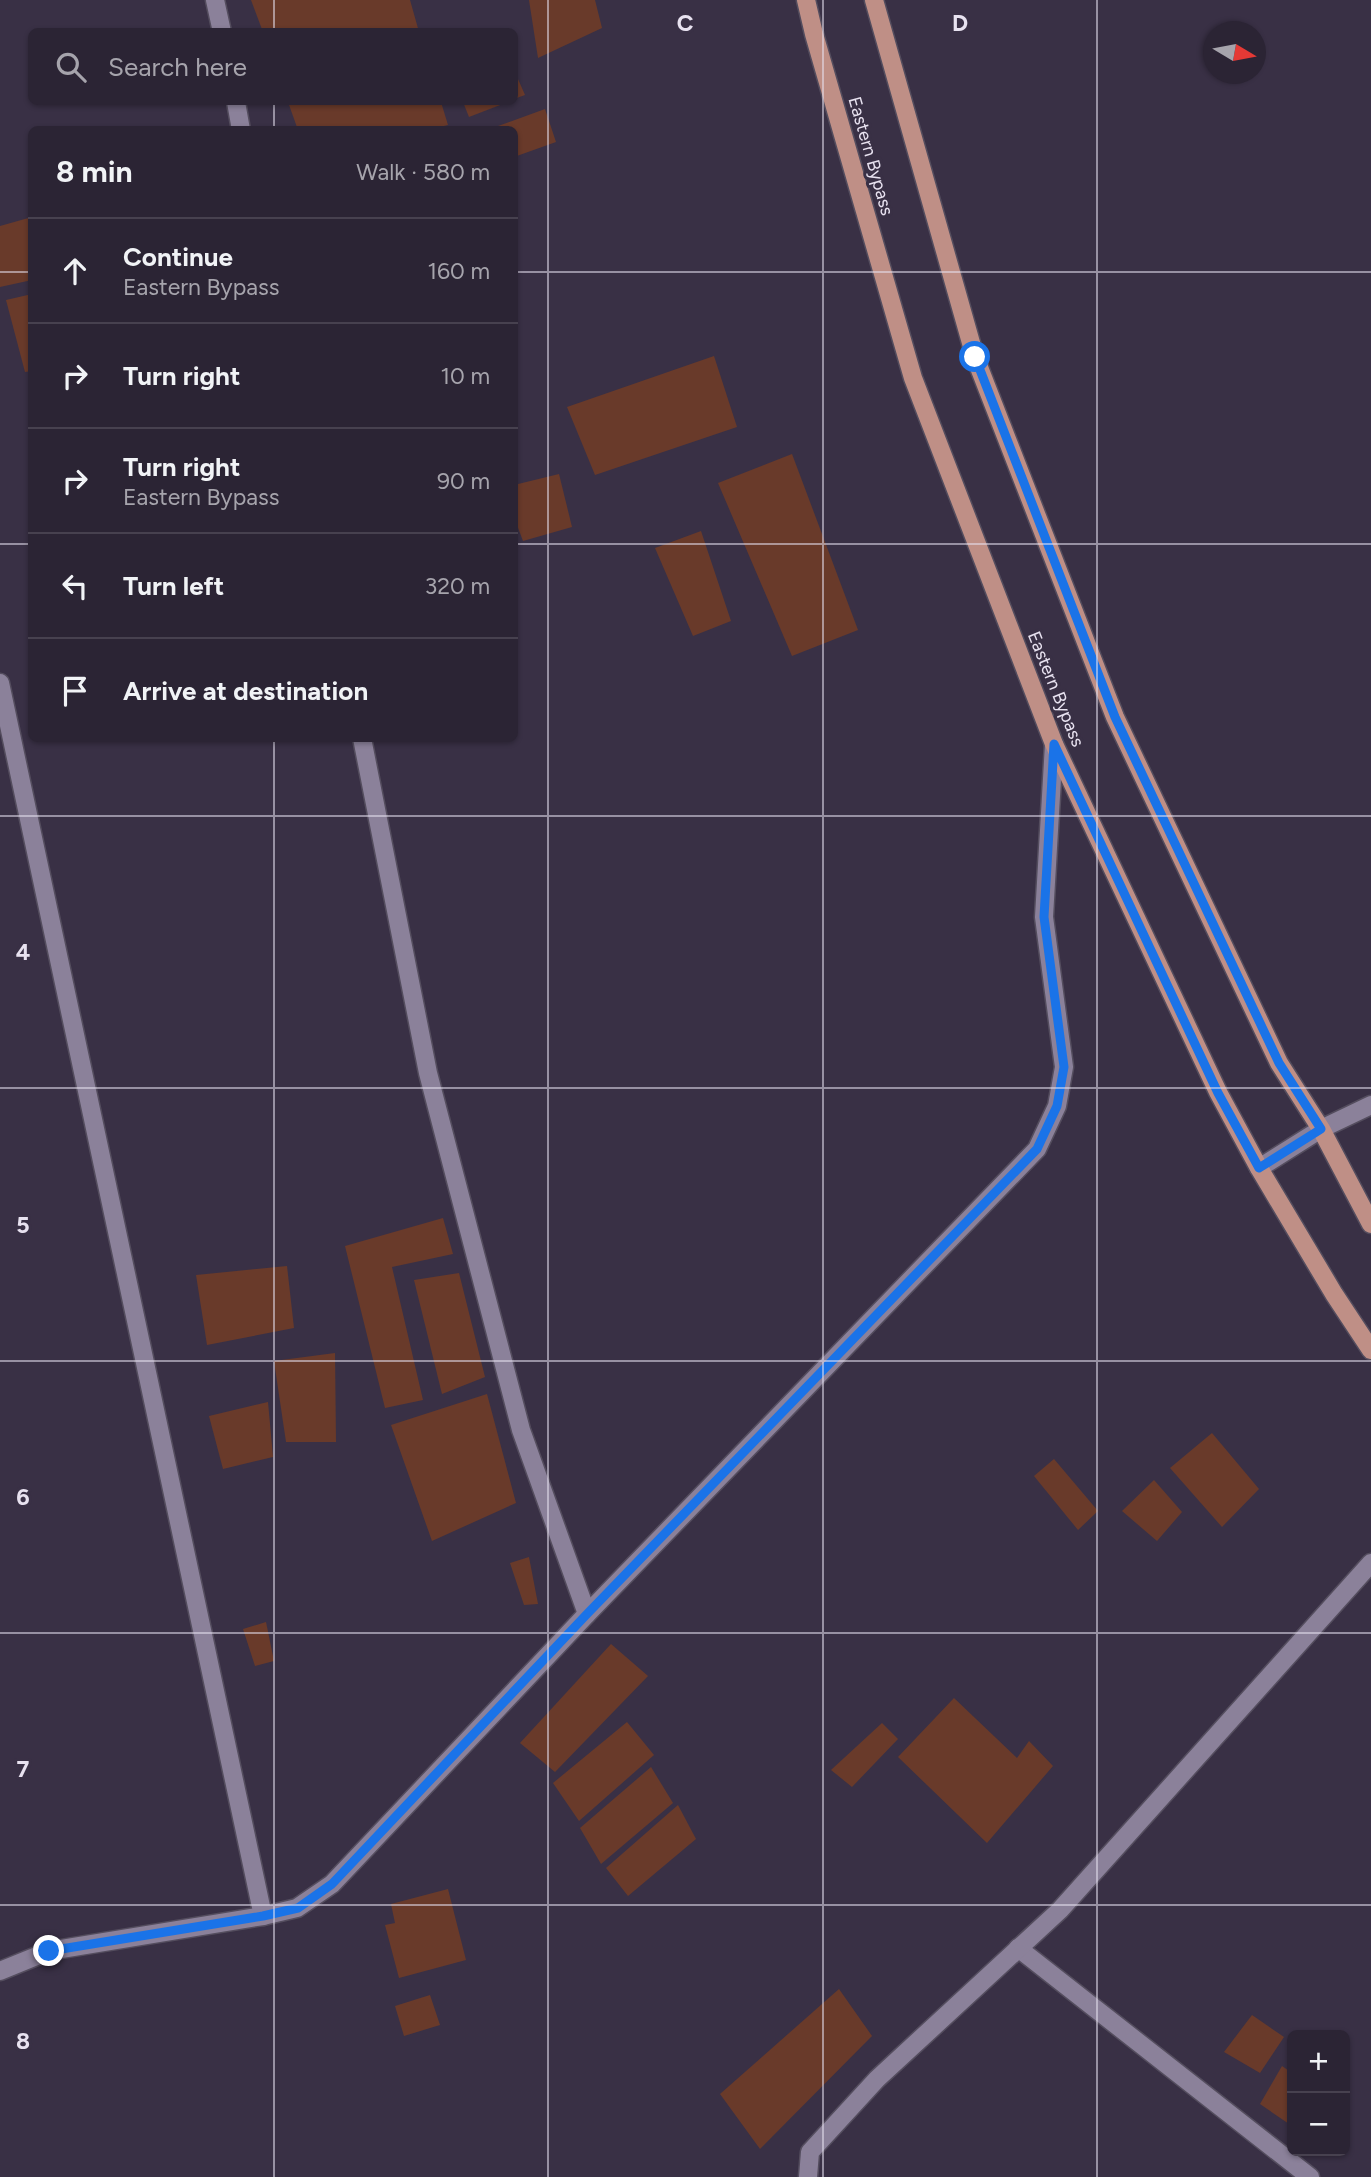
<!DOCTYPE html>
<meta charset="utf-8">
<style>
body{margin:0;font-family:Figtree,sans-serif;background:#373040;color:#f1f3f6}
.controls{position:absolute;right:21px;bottom:21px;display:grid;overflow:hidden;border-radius:10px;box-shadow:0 2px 5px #0004}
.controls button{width:63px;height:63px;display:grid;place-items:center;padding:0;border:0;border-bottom:2px solid #47414f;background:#2b2434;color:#f1f3f6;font:35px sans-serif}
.compass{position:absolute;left:1203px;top:21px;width:63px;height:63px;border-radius:50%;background:#2b2434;box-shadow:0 2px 5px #0004;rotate:100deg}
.stop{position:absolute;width:21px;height:21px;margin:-16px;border:5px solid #1a73e8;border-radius:50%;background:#fff}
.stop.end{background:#1a73e8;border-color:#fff;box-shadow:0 2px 7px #0008}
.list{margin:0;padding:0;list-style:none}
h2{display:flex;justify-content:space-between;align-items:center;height:91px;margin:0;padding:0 28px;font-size:30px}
h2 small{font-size:23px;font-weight:400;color:#a6a4ac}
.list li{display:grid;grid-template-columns:46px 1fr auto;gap:21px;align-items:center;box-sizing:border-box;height:105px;padding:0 28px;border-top:2px solid #47414f}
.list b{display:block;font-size:26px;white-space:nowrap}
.list p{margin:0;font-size:23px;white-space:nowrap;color:#a6a4ac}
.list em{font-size:23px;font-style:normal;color:#a6a4ac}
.icon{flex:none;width:38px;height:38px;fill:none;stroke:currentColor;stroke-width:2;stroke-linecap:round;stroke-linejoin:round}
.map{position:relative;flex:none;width:1371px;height:2177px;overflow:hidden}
.search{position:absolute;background:#2b2434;box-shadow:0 2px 5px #0004;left:28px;top:28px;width:490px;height:77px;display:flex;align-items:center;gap:18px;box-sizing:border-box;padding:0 24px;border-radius:10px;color:#a6a4ac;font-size:26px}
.panel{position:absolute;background:#2b2434;box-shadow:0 2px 5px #0004;left:28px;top:126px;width:490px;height:616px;border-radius:10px}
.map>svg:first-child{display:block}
.building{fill:#693a2a}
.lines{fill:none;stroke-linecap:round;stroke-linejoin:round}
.minor-casing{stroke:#544d5e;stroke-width:21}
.major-casing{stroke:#544d5e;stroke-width:21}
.minor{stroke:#8b819a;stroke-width:18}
.major{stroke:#bf8f86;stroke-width:18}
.route{stroke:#1a73e8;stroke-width:9}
.grid{fill:none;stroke:#e8e2f0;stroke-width:2;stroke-opacity:0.55}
.labels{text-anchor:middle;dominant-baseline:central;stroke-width:6;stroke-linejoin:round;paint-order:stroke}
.street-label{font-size:18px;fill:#e8e2f0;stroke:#393045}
.grid-label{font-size:23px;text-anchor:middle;font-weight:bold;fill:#e8e2f0;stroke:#393045;stroke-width:6;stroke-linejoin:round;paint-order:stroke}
</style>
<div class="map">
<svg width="1371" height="2177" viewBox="0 0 1371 2177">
<rect width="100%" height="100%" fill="#393045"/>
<g class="building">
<polygon points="251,0 410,0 419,32 263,32"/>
<polygon points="529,0 595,0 602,28 538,58"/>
<polygon points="514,70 525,95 514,99"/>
<polygon points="288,102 441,102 448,125 428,130 298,130"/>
<polygon points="463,102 508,102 469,117"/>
<polygon points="545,109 556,142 514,157 514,130 487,130"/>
<polygon points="32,217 32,280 0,287 0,226"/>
<polygon points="32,294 32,371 25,372 6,300"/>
<polygon points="714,356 737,427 595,475 567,407"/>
<polygon points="792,454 858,630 792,656 718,483"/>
<polygon points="559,474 572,527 523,541 514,517 514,485"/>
<polygon points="701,531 731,621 693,636 655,548"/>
<polygon points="443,1218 453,1254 392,1267 423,1400 385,1408 345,1246"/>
<polygon points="287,1266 294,1328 207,1345 196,1275"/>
<polygon points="459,1273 485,1377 442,1394 414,1280"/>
<polygon points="335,1353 336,1442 286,1442 274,1361"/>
<polygon points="487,1394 516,1503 432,1541 391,1425"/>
<polygon points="268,1402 273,1457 223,1469 209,1416"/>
<polygon points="1212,1433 1259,1489 1222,1527 1170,1468"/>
<polygon points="1054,1459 1098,1511 1078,1530 1034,1476"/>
<polygon points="1154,1480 1182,1512 1157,1541 1122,1511"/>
<polygon points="529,1557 538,1604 524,1605 510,1563"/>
<polygon points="266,1622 274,1661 255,1666 243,1629"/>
<polygon points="611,1644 648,1676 555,1772 520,1743"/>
<polygon points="954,1698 1017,1758 1029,1741 1053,1766 987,1843 898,1757"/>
<polygon points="627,1722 654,1755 579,1821 553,1783"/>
<polygon points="882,1723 898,1739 852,1787 831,1770"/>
<polygon points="651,1767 673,1803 601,1864 580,1828"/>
<polygon points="678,1805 696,1839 628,1896 606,1868"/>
<polygon points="448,1889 466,1960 399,1978 385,1925 395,1923 391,1904"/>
<polygon points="839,1989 872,2036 760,2149 720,2094"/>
<polygon points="430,1995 440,2025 404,2036 395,2006"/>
<polygon points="1252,2015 1284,2037 1260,2073 1224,2052"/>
<polygon points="1282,2066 1292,2073 1292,2126 1260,2104"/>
</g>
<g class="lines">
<defs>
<g id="minor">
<polyline points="215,0 222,32"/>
<polyline points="236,102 241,130"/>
<polyline points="0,683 263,1916"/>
<polyline points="362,738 428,1073 521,1430 587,1614"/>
<polyline points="1259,1168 1321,1129 1371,1105"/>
<polyline points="1018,1948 1310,2177"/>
<polyline points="0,1971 49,1951 263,1916 297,1908 332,1884 587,1614 1037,1149 1057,1106 1064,1067 1044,917 1054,744"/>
<polyline points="808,2177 810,2152 877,2079 1060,1910 1371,1563"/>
</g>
<g id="major">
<polyline points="806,0 814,34 913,378 1054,744 1218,1092 1259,1168 1334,1294 1371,1350"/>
<polyline points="874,0 975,357 1115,717 1279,1063 1321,1129 1371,1224"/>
</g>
</defs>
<use href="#minor" class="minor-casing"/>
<use href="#major" class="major-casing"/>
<use href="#minor" class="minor"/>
<use href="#major" class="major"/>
</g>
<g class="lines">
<polyline class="route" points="49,1951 263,1916 298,1908 332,1884 587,1614 1037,1149 1057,1106 1064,1067 1044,917 1054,744 1218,1093 1259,1168 1321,1129 1279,1063 1115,717 975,357"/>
</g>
<path class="grid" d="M274,0V32M548,0V2177M823,0V2177M1097,0V2177M274,102V130M0,272H32M514,272H1371M0,544H32M514,544H1371M274,738V2177M0,816H1371M0,1088H1371M0,1361H1371M0,1633H1371M0,1905H1371"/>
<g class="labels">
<g class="street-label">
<text transform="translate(871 156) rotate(74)">Eastern Bypass</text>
<text transform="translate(1056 689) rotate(68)">Eastern Bypass</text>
</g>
</g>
<g class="grid-label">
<text x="685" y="31">C</text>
<text x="960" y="31">D</text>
<text x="23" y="960">4</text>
<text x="23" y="1233">5</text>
<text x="23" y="1505">6</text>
<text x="23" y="1777">7</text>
<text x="23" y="2049">8</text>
</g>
</svg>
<div class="controls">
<button>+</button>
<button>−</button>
</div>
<svg class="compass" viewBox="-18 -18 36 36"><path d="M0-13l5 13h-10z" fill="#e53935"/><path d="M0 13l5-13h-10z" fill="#a6a4ac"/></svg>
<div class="stop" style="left:975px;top:357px"></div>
<div class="stop end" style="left:49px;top:1951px"></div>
<div class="search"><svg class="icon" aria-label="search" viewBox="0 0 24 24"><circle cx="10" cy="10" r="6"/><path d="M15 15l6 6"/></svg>Search here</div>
<section class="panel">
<h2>8 min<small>Walk · 580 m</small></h2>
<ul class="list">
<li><svg class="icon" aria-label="ahead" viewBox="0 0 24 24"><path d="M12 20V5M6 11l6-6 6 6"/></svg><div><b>Continue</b><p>Eastern Bypass</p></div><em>160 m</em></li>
<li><svg class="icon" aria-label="right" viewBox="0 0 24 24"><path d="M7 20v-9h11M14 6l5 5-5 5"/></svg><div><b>Turn right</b></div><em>10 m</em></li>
<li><svg class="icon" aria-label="right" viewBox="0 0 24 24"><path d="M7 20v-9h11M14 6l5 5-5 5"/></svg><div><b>Turn right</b><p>Eastern Bypass</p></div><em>90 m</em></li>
<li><svg class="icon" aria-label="left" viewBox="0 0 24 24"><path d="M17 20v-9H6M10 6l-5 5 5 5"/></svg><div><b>Turn left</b></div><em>320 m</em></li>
<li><svg class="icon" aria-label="arrive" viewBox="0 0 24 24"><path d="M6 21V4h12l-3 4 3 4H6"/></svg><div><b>Arrive at destination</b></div></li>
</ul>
</section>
</div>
